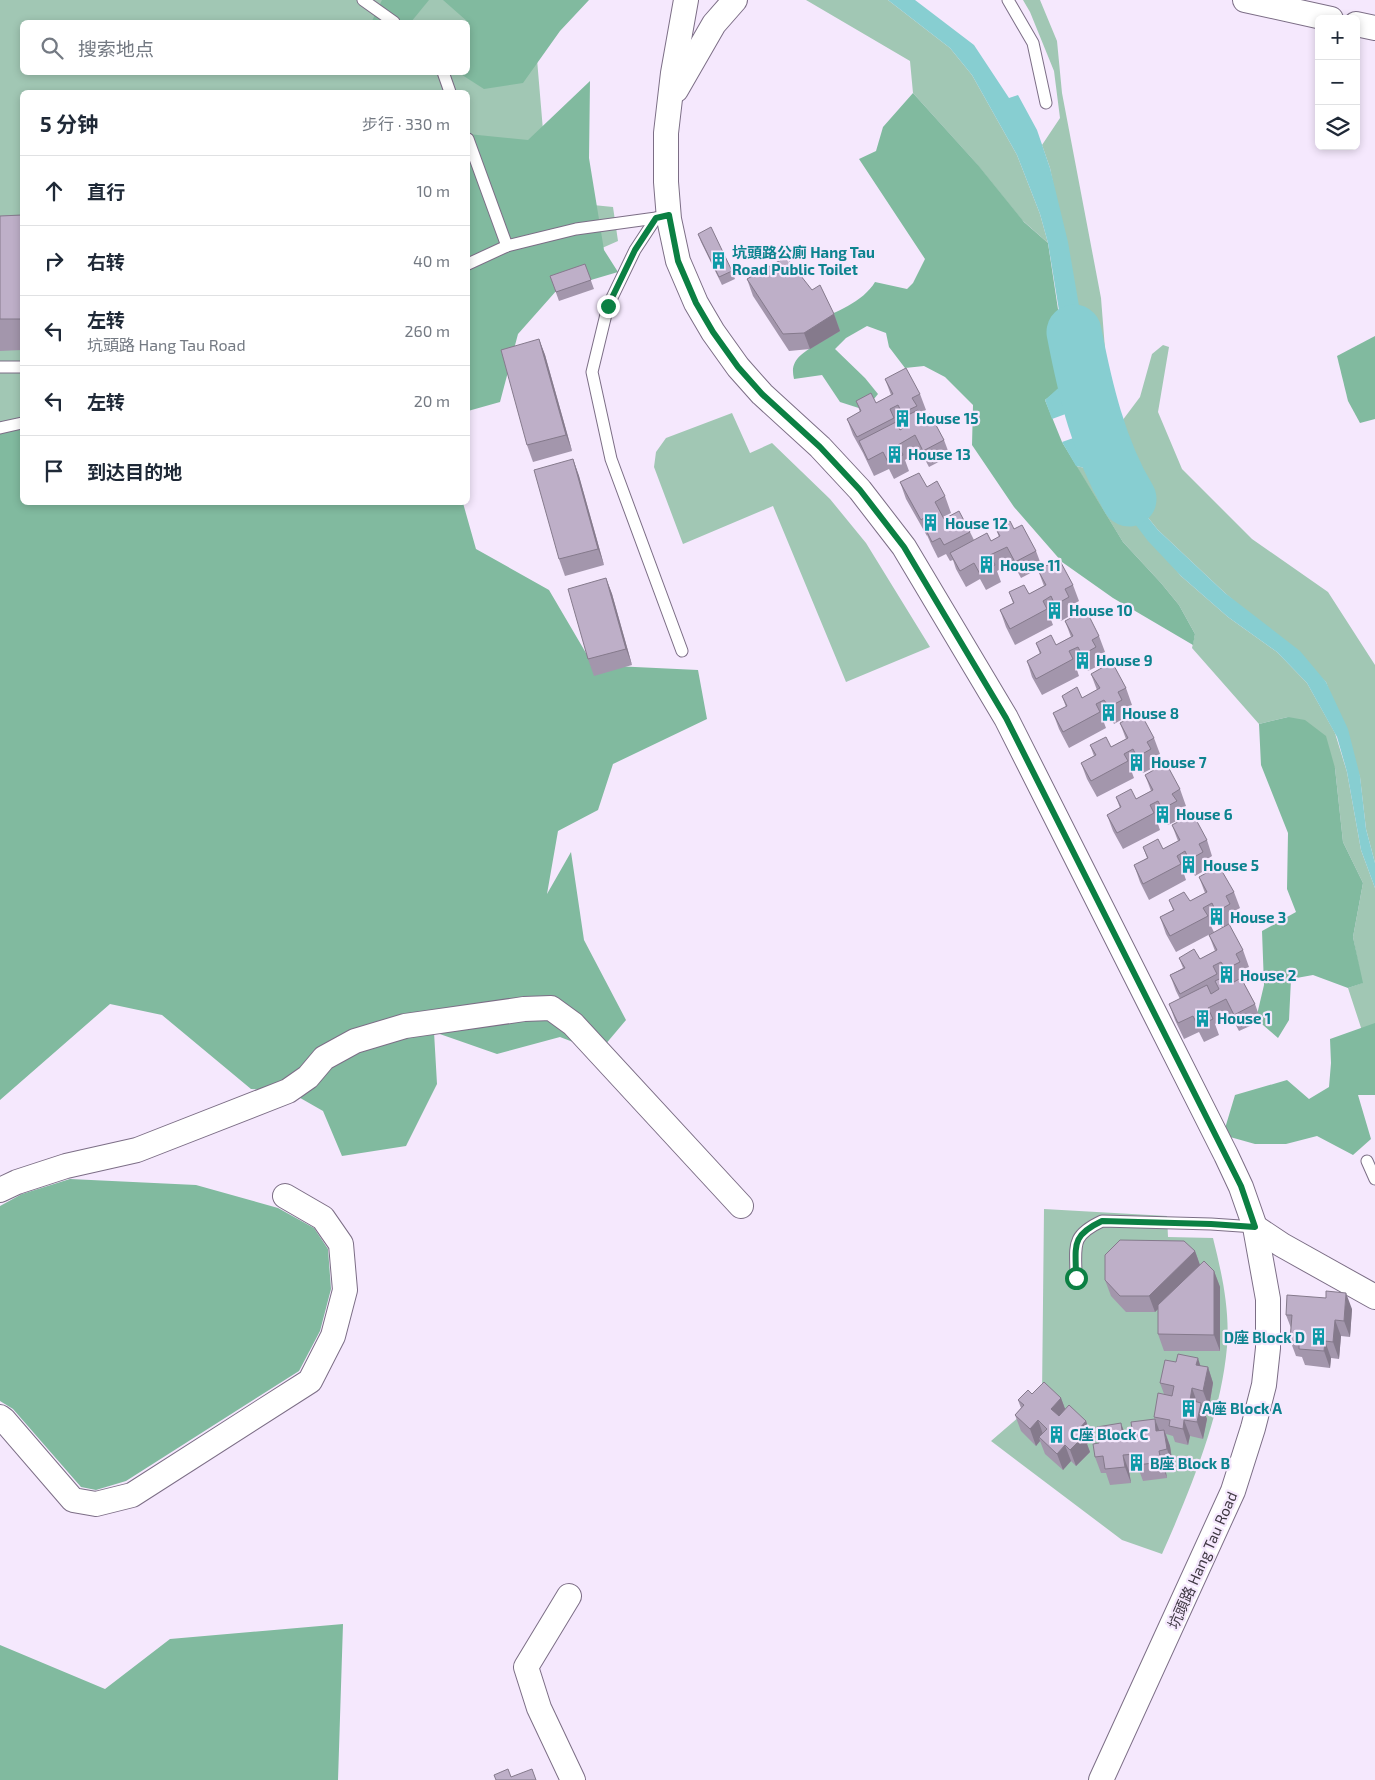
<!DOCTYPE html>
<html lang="zh">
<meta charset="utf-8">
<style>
body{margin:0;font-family:"Exo 2","Noto Sans SC",sans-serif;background:#f2f2f3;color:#1f2937}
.controls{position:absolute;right:15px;top:15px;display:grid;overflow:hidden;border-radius:8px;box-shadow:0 2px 8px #0003}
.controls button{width:45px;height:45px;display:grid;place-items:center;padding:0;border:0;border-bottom:1px solid #e0e1e3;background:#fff;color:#1f2937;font:25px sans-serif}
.stop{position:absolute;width:15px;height:15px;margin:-11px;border:4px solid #0b8043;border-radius:50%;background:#fff}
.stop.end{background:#0b8043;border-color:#fff;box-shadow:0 1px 5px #0008}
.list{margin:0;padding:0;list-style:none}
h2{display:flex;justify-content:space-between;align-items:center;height:65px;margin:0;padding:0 20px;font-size:21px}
h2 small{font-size:16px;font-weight:400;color:#747a83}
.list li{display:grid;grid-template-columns:32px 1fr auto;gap:15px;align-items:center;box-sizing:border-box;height:70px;padding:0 20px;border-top:1px solid #e0e1e3}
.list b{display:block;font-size:19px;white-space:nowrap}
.list p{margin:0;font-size:16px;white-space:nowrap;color:#747a83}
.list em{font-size:16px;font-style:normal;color:#747a83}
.icon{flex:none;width:28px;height:28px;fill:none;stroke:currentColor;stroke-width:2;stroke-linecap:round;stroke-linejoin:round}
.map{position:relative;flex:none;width:1375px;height:1780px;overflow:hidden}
.search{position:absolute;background:#fff;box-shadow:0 2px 8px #0003;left:20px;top:20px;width:450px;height:55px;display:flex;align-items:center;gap:12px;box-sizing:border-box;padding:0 18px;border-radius:8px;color:#747a83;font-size:19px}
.panel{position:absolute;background:#fff;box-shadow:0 2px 8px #0003;left:20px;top:90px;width:450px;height:415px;border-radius:8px}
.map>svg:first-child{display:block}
.green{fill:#a1c7b4;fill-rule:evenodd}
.forest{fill:#81ba9f}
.water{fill:#87ced1}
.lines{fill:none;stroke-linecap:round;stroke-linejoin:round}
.river{stroke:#87ced1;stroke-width:55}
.lane-casing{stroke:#7c6e86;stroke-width:13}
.street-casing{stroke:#7c6e86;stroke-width:26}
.lane{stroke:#fff;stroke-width:11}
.street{stroke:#fff;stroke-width:24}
.wall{fill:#a396ac;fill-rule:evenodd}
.shaded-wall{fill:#857a8c}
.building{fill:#beafc8;stroke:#857a8c}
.route{stroke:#0b8043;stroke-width:6}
.labels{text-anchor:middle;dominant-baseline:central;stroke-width:4.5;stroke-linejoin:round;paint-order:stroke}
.culture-label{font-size:15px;font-weight:bold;fill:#0d838f;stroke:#f5e8fd;text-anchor:start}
.street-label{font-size:15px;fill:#3f3843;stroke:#f5e8fd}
</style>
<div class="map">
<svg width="1375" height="1780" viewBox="0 0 1375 1780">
<rect width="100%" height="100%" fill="#f5e8fd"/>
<g class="green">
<path d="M0,0H532L545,154L583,204L613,207L618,241L468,307V92H22V502L0,510ZM22,22H468V72H22Z"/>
<polygon points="806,0 888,0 950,48 972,75 1017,155 1040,214 1048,243 1022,220 976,163 913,93 910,61"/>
<polygon points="1023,0 1040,0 1057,41 1062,93 1101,298 1107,374 1093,371 1088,358 1050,168 1042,145 1060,118 1054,71 1030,12"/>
<polygon points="1163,345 1169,347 1158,412 1182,469 1252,539 1328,592 1375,665 1375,863 1366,829 1360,777 1326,682 1225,593 1158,530 1133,499 1120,455 1127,451 1122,421 1140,397 1152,354"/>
<polygon points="732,413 750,453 772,443 830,499 866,543 930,647 846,682 773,506 683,544 654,467 656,452 666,438"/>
<polygon points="1076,466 1094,470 1181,576 1228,617 1277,652 1307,683 1335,733 1347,772 1361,850 1375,888 1375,1049 1368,1049 1348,988 1362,983 1353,937 1363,883 1343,842 1335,768 1288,717 1259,724 1192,648 1195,634 1179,605 1161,583 1123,542"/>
<path d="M1044,1209L1167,1216L1168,1237L1213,1238C1222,1274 1230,1310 1227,1347C1221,1416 1190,1491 1162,1554L1122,1540L991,1441L1042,1397Z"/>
</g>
<g class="forest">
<polygon points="382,0 429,0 411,22 374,22 372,21"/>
<polygon points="443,0 589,0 560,31 523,83 484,89 459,73 468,72 468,22"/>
<polygon points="590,81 589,158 604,250 618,272 557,290 518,334 500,402 468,411 468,134 528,140"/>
<path d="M913,93L978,165L1024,222L1048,243L1069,382L1045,400L1062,442L1123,542L1161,583L1179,605L1195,634L1193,645L1113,598L1062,562L1014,507L972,445L973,405L945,377L924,366L905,368L889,347L886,333L867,326L846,338L835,349L865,378L878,394L865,410L840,402L822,375L794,379C789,359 803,354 817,343L814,321C835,313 863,302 875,282L907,289L913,283L925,259L859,159L876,151L883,127Z"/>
<polygon points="1375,336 1375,419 1360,423 1348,401 1337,356"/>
<polygon points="22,423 22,502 463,503 476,549 549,590 593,665 698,670 707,719 613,764 598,810 558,831 547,894 571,852 584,940 626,1020 599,1052 560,1037 497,1054 434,1032 437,1084 406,1146 342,1156 323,1111 288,1091 251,1089 162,1015 110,1004 0,1100 0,428"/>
<polygon points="1288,717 1305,720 1326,736 1335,768 1343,842 1363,883 1353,937 1363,983 1348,988 1313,975 1291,979 1289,1020 1278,1038 1256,1019 1264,985 1262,931 1296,912 1287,889 1288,833 1261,765 1259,724"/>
<polygon points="1375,1023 1375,1095 1358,1095 1371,1139 1353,1155 1317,1136 1286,1144 1255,1144 1223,1135 1235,1095 1287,1080 1309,1099 1329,1087 1331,1063 1330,1039"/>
<polygon points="70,1179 196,1185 278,1208 314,1228 328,1249 331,1289 320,1331 299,1371 126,1481 96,1490 81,1487 13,1409 0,1401 0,1206 22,1194"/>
<polygon points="343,1624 338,1780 0,1780 0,1645 105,1689 170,1639"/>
</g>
<g class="water">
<polygon points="888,0 915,0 974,45 1009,98 1018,95 1037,130 1050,168 1068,242 1088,358 1093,371 1107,374 1112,397 1052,419 1045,400 1065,382 1069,372 1048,243 1040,214 1017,155 972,75 950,48"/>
<polygon points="1122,421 1131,447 1123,455 1126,475 1133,499 1158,530 1225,593 1300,651 1326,682 1348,729 1360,776 1366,829 1375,863 1375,888 1361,850 1347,772 1337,737 1307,683 1277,652 1228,617 1181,576 1148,541 1094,470 1076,466 1062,442"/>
</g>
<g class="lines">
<path class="river" d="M1074,332C1085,389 1099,449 1129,499"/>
<defs>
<g id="lane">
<polyline points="363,0 394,22"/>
<polyline points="1008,0 1033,43 1046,103"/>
<polyline points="443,72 450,92"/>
<polyline points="468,139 507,246"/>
<polyline points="669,215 656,218 635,250 608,306 592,372 611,459 682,651"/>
<polyline points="468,264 507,246 576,229 656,218"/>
<polyline points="0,367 22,367"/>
<polyline points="0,428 22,423"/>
<polyline points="1367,1161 1375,1179"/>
<path d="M1076,1277C1076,1246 1070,1236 1102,1221L1211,1224L1255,1227"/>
</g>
<g id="street">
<polyline points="686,0 673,73 666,133 666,182 669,219 678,261 696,303 713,332 738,367 762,394 820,447 860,490 904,547 1006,718 1226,1155 1241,1187 1255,1227 1268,1299 1268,1348 1264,1385 1253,1428 1233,1491 1101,1780"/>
<polyline points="1245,0 1331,19"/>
<polyline points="1356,24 1375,28"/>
<polyline points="676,90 714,24 735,0"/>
<polyline points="0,1190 17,1182 66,1166 137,1150 288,1091 308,1077 324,1058 355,1041 405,1026 524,1009 551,1008 573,1024 741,1206"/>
<polyline points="1255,1227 1282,1245 1375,1297"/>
<polyline points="0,1417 4,1420 73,1500 96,1504 132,1495 310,1381 333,1336 345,1290 341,1244 323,1218 285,1196"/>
<polyline points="569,1596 526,1667 539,1708 573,1780"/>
</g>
</defs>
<use href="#lane" class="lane-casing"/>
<use href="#street" class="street-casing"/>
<use href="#lane" class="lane"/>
<use href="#street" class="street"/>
</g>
<g class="wall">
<polygon points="22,215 22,350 0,351 0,216"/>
<polygon points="698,234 732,271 735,279 722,285 701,242"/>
<polygon points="585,264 594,289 559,301 550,276"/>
<polygon points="747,279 812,290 834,314 840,331 810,349 789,351 753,296"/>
<polygon points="539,339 545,355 572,451 533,462 527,445"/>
<path d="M885,379L920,394L926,410L920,413L923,418L944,440L950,456L929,467L921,452L905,460L909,471L894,479L889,469L874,476L863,453L853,435L847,419L860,412L856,401L876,403L891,395ZM904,421L907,426L900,430L897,425Z"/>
<polygon points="573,459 579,476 604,565 565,576 559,559"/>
<polygon points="900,482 927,487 945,496 951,513 943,517 944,519 970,532 974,540 991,541 999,537 996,529 1014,529 1036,551 1042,567 1021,578 1013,563 997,571 1001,582 986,590 980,579 966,587 956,569 953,560 950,561 946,554 938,558 931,544 927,535 927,536 906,499"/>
<polygon points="1038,570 1073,585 1079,601 1072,605 1075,613 1061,621 1057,613 1050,617 1053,625 1015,645 1006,627 1000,610 1013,603 1009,592 1029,594 1044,586"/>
<polygon points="606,578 612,594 632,665 594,676 588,659"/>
<polygon points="1065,621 1099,636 1105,652 1099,655 1102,664 1088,671 1084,663 1076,667 1079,676 1042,695 1032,677 1027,661 1040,654 1036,643 1056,645 1071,637"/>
<polygon points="1091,674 1126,688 1132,705 1125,708 1128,716 1114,724 1110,716 1103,720 1106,728 1069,748 1059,729 1053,713 1066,707 1062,696 1082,698 1097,690"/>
<polygon points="1120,723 1154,738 1160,754 1154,757 1157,766 1143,773 1139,765 1131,770 1134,778 1097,797 1087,779 1081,763 1094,756 1090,745 1111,747 1126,739"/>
<polygon points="1145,775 1180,789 1186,806 1179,809 1183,818 1168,825 1164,817 1157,821 1160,830 1123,849 1113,831 1107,815 1120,808 1116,797 1136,799 1151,791"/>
<polygon points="1172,825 1207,840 1212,856 1206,860 1209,868 1195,876 1191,868 1183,871 1186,880 1149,900 1140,882 1134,865 1147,858 1143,847 1163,849 1178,841"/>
<polygon points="1199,877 1234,892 1240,908 1233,912 1236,920 1222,928 1218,920 1210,924 1214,932 1176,952 1166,934 1160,917 1173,910 1169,900 1190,901 1205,893"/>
<polygon points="1209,935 1243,950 1249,967 1243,970 1246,978 1242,980 1255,1004 1261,1021 1239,1031 1231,1016 1215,1024 1219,1035 1204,1042 1199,1032 1184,1039 1175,1020 1169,1004 1180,999 1176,991 1170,975 1183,968 1179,958 1200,959 1215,951"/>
<polygon points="1195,1251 1200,1265 1214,1271 1220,1287 1220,1351 1164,1351 1158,1334 1158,1309 1155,1312 1126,1312 1111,1296 1105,1280"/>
<polygon points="1352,1309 1350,1337 1341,1336 1339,1359 1331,1358 1330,1368 1305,1365 1302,1357 1296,1356 1290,1340 1291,1328 1286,1315"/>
<polygon points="1201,1366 1208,1367 1213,1383 1209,1407 1202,1406 1207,1419 1203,1439 1190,1436 1188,1445 1175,1442 1173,1436 1166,1434 1170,1446 1173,1466 1165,1467 1167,1478 1143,1481 1139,1470 1129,1471 1131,1483 1110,1485 1106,1473 1101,1473 1095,1457 1099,1443 1133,1436 1155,1419 1159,1430 1154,1417 1164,1394 1160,1383"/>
<polygon points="1032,1394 1061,1398 1065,1409 1086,1421 1092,1438 1087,1444 1090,1452 1076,1466 1071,1461 1063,1470 1045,1454 1040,1441 1036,1446 1021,1431 1015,1415 1021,1408 1018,1400"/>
</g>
<g class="shaded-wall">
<polygon points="834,314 840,331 810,349 804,333"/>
<polygon points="539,339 545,355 572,451 566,435"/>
<polygon points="573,459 579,476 604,565 598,549"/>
<polygon points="606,578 612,594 632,665 626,649"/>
<polygon points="1195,1251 1201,1268 1155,1312 1149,1296"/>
<polygon points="1214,1271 1220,1287 1220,1351 1214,1335"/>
<polygon points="1346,1293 1352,1309 1350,1337 1344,1321"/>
<polygon points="1335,1320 1341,1336 1339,1359 1333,1342"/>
<polygon points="1325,1341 1331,1358 1330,1368 1324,1351"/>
<polygon points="1198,1358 1203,1374 1196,1365"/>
<polygon points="1208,1367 1213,1383 1209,1407 1203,1391"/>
<polygon points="1192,1388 1198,1405 1190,1400"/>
<polygon points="1061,1398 1067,1414 1057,1425 1051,1409"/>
<polygon points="1201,1403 1207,1419 1203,1439 1197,1422"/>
<polygon points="1155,1419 1161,1435 1156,1431"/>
<polygon points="1038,1420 1044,1437 1039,1437 1040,1441 1036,1446 1030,1429"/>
<polygon points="1184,1420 1190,1436 1188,1445 1183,1429"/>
<polygon points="1086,1421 1092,1438 1087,1444 1090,1452 1076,1466 1070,1450 1078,1430"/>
<polygon points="1121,1423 1127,1440 1123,1438"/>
<polygon points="1164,1430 1170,1446 1173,1466 1167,1449"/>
<polygon points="1065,1445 1071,1461 1063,1470 1057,1454"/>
<polygon points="1159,1451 1165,1467 1167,1478 1161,1462"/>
<polygon points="1123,1455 1129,1471 1131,1483 1125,1467"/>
</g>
<g class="building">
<polygon points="22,215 22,319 0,319 0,216"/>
<polygon points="711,227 732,271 719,277 698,234"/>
<polygon points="786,257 812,290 820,285 834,314 804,333 783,334 747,279"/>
<polygon points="585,264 591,280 556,292 550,276"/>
<polygon points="539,339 566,435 527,445 501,350"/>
<polygon points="906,368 920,394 912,398 917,406 902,413 898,405 890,409 894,418 857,437 847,419 861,411 856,401 871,393 876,403 893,394 885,379"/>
<polygon points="918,410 923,418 930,414 944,440 923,451 915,435 898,445 903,455 888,462 883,452 868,460 859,441 896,422 900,430 908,425 904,417"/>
<polygon points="573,459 598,549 559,559 534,470"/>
<polygon points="919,473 927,487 937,481 945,496 935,502 944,519 959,511 970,532 944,545 940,538 932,542 925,528 933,523 928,515 921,520 900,482"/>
<polygon points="1010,521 1014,529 1022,525 1036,551 1015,562 1007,547 990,555 995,565 980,574 974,563 960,571 950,553 987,533 991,541 1000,536 996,529"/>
<polygon points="1059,559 1073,585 1065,589 1069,597 1055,605 1051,596 1043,601 1047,609 1010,629 1000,610 1014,603 1009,592 1024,585 1029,594 1046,585 1038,570"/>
<polygon points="606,578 626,649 588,659 568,589"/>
<polygon points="1086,610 1099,636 1092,640 1096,647 1082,655 1078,647 1069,651 1073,659 1036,679 1027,661 1041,653 1036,643 1051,635 1056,645 1073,636 1065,621"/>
<polygon points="1112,662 1126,688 1118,692 1122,700 1109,707 1104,700 1096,704 1100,712 1063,732 1053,713 1067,706 1062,696 1077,687 1082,698 1100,688 1091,674"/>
<polygon points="1140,712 1154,738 1147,742 1151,749 1137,757 1133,749 1124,754 1128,761 1091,781 1081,763 1096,755 1090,745 1106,737 1111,747 1128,738 1120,723"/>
<polygon points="1166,763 1180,789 1172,794 1177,801 1162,809 1158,801 1150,805 1154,813 1117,833 1107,815 1121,807 1116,797 1131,789 1136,799 1153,790 1145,775"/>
<polygon points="1193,814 1207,840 1199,844 1203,852 1189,860 1185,851 1177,856 1181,864 1143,884 1134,865 1148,858 1143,847 1158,839 1163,849 1180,840 1172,825"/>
<polygon points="1219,866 1234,892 1226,896 1230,904 1216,912 1212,903 1203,908 1208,916 1170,936 1160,917 1174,910 1169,900 1184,892 1190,901 1207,892 1199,877"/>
<polygon points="1229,924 1243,950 1236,954 1240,962 1226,969 1221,962 1213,966 1217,974 1180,994 1170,975 1185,968 1179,958 1194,949 1200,959 1217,950 1209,935"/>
<polygon points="1230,974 1234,982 1241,978 1255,1004 1234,1015 1226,999 1208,1008 1213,1019 1198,1026 1193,1016 1178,1023 1169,1004 1207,985 1211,994 1219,989 1215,981"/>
<polygon points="1120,1240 1184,1241 1195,1251 1149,1296 1120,1296 1105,1280 1105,1255"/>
<polygon points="1204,1261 1214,1271 1214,1335 1158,1334 1158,1305"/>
<polygon points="1326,1291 1346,1293 1344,1321 1335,1320 1333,1342 1325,1341 1324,1351 1299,1349 1299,1341 1290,1340 1292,1315 1286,1315 1287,1295 1326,1298"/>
<polygon points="1178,1354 1198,1358 1196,1365 1208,1367 1203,1391 1192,1388 1190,1400 1201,1403 1197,1422 1184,1420 1183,1429 1169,1426 1170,1420 1154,1417 1158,1393 1172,1396 1174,1386 1160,1383 1165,1360 1176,1362"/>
<polygon points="1044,1382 1061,1398 1051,1409 1059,1416 1069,1405 1086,1421 1078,1430 1084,1436 1070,1450 1065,1445 1057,1454 1039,1437 1047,1429 1038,1420 1030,1429 1015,1415 1024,1405 1018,1400 1028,1390 1032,1394"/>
<polygon points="1155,1419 1156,1431 1164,1430 1167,1449 1159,1451 1161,1462 1137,1465 1136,1454 1123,1455 1125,1467 1105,1469 1103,1456 1095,1457 1093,1444 1099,1443 1097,1427 1121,1423 1123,1438 1133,1436 1131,1422"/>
<polygon points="508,1769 511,1777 532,1769 536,1780 496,1780 494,1775"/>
</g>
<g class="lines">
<path class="route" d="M608,306L635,250L656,218L669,215L678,261L696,303L713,332L738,367L762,394L820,447L860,490L904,547L1006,718L1241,1186L1255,1227L1211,1224L1102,1221C1070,1236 1076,1246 1076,1278"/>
</g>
<defs>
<symbol id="building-bare" viewBox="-9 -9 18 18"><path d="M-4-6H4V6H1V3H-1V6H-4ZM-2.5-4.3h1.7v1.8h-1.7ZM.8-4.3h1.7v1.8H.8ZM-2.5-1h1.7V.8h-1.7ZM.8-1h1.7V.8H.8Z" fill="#0f9aa8" stroke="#f5e8fd" stroke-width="2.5" paint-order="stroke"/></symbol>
</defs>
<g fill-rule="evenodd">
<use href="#building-bare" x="706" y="248" width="25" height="25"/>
<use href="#building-bare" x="890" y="406" width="25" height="25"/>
<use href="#building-bare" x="882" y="442" width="25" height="25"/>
<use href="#building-bare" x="918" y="510" width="25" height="25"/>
<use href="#building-bare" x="974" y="552" width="25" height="25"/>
<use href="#building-bare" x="1042" y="598" width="25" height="25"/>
<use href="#building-bare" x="1070" y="648" width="25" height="25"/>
<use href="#building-bare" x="1096" y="700" width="25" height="25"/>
<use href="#building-bare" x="1124" y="750" width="25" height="25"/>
<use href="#building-bare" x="1150" y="802" width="25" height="25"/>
<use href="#building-bare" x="1176" y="852" width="25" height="25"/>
<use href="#building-bare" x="1204" y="904" width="25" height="25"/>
<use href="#building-bare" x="1214" y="962" width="25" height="25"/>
<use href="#building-bare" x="1190" y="1006" width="25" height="25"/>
<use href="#building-bare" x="1306" y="1324" width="25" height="25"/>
<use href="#building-bare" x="1176" y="1396" width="25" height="25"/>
<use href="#building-bare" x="1044" y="1422" width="25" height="25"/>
<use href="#building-bare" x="1124" y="1450" width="25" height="25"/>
</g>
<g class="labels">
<g class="culture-label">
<text x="732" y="252">坑頭路公廁 Hang Tau<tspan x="732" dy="17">Road Public Toilet</tspan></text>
<text x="916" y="418">House 15</text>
<text x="908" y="454">House 13</text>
<text x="945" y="523">House 12</text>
<text x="1000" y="565">House 11</text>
<text x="1069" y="610">House 10</text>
<text x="1096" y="660">House 9</text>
<text x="1122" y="713">House 8</text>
<text x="1151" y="762">House 7</text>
<text x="1176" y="814">House 6</text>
<text x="1203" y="865">House 5</text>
<text x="1230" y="917">House 3</text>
<text x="1240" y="975">House 2</text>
<text x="1217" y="1018">House 1</text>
<text x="1305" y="1337" text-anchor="end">D座 Block D</text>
<text x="1202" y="1408">A座 Block A</text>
<text x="1070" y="1434">C座 Block C</text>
<text x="1150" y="1463">B座 Block B</text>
</g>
<g class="street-label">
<text transform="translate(1202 1560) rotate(-66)">坑頭路 Hang Tau Road</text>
</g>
</g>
</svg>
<div class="controls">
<button>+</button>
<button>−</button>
<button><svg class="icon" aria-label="layers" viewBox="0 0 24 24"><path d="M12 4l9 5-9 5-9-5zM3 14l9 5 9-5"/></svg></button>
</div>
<div class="stop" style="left:1076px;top:1278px"></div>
<div class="stop end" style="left:608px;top:306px"></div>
<div class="search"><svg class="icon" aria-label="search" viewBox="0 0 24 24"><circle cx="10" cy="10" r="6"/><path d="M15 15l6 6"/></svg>搜索地点</div>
<section class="panel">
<h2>5 分钟<small>步行 · 330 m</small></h2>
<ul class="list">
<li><svg class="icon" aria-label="ahead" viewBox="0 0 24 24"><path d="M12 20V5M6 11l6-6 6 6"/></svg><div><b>直行</b></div><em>10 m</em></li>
<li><svg class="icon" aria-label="right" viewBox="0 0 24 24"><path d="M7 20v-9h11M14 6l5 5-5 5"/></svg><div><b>右转</b></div><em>40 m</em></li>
<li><svg class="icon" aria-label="left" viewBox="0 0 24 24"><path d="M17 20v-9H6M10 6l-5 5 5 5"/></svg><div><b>左转</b><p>坑頭路 Hang Tau Road</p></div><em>260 m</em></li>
<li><svg class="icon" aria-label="left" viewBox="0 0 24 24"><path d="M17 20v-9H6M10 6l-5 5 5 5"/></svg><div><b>左转</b></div><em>20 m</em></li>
<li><svg class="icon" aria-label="arrive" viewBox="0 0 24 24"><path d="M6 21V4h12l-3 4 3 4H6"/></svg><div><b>到达目的地</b></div></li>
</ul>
</section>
</div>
